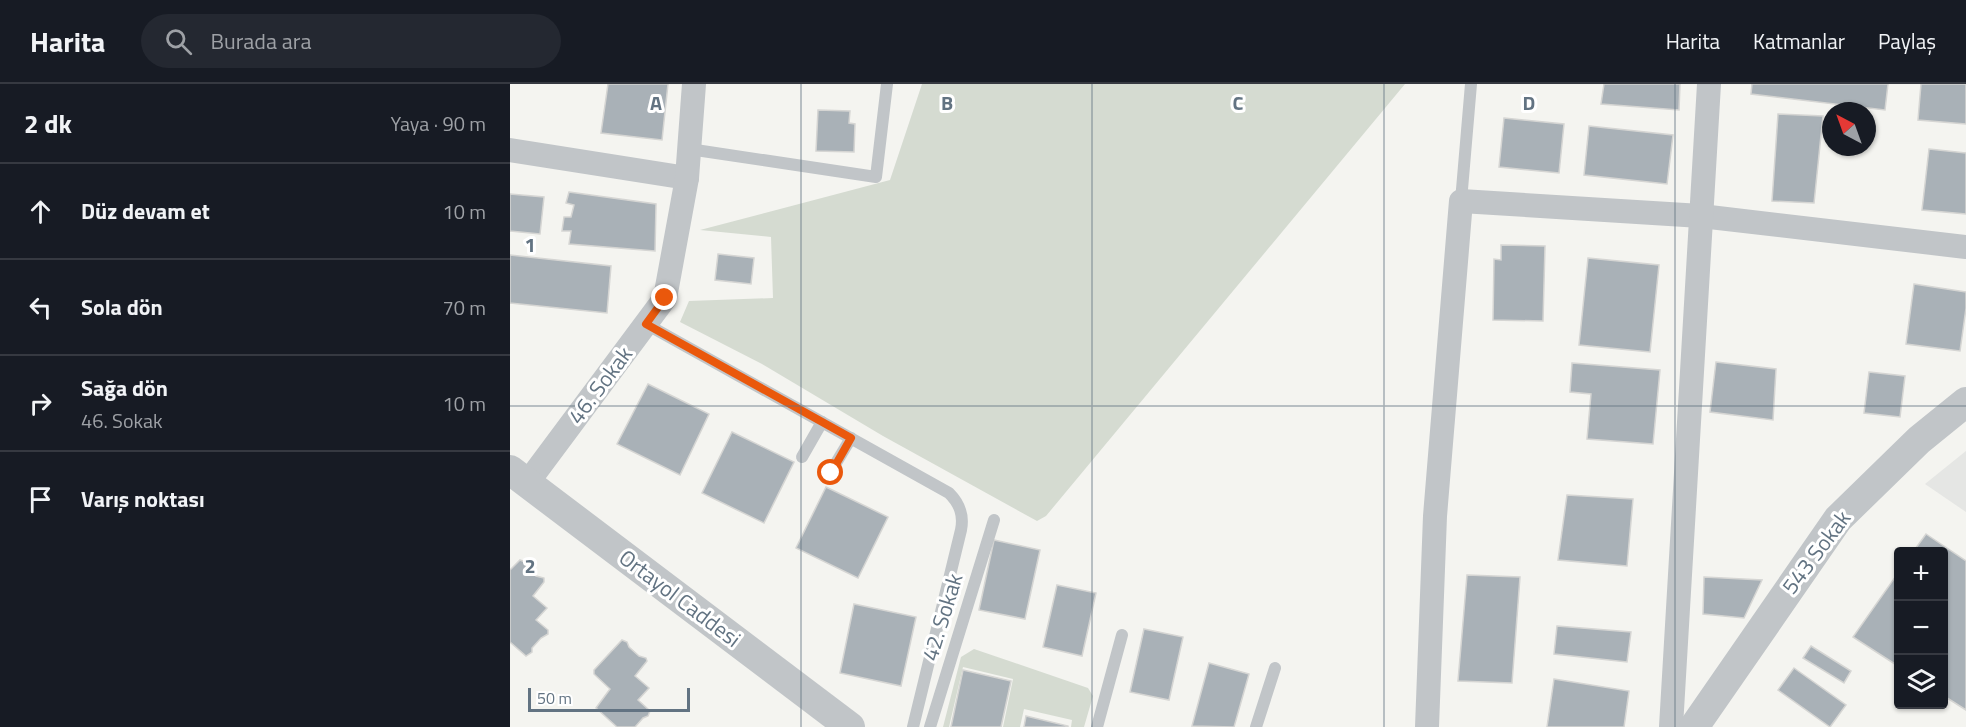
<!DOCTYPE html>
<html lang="tr">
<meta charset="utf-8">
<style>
body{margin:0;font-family:"Titillium Web",sans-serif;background:#242831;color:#f1f3f6}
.controls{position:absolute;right:18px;bottom:18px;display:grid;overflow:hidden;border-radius:6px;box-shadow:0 2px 4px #0004}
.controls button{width:54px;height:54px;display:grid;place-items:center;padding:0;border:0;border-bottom:2px solid #363941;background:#171b24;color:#f1f3f6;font:30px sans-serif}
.compass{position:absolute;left:1312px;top:18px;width:54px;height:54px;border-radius:50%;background:#171b24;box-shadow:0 2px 4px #0004;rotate:319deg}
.scale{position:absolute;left:18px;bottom:15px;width:162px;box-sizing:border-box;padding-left:6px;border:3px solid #627382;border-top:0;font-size:16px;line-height:21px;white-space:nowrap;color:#627382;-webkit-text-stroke:4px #fff;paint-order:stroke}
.stop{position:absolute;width:18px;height:18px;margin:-14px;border:4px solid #ea580c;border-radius:50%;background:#fff}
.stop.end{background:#ea580c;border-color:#fff;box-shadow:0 2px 6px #0008}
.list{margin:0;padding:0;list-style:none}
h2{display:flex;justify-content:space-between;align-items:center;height:78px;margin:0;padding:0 24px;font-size:26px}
h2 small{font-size:20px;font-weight:400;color:#9ea1a6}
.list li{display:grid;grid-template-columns:39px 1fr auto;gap:18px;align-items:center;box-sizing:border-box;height:96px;padding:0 24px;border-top:2px solid #363941}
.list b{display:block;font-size:22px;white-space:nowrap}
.list p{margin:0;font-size:20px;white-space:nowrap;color:#9ea1a6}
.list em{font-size:20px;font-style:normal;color:#9ea1a6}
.icon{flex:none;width:33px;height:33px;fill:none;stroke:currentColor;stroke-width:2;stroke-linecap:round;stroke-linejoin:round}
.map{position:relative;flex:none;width:1456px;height:643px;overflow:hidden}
header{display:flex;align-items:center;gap:36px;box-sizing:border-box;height:84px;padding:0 30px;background:#171b24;border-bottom:2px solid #363941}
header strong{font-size:28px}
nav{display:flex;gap:33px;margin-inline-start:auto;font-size:21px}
.search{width:420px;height:54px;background:#242831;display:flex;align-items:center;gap:15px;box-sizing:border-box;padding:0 21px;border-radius:33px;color:#9ea1a6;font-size:22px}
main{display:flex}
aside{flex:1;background:#171b24}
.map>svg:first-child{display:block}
.built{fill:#e5e6e4}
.green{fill:#d5dbd1}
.building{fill:#a9b1b7;stroke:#d5d5d3;stroke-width:1.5}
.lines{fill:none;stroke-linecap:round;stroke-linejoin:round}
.service{stroke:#c1c5c8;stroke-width:12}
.minor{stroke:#c1c5c8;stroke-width:24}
.tertiary{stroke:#c1c5c8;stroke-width:30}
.route{stroke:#ea580c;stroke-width:8}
.grid{fill:none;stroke:#627382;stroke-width:1.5;stroke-opacity:0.55}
.labels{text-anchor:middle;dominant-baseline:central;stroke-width:6;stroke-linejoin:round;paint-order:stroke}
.street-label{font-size:22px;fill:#627382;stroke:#fff}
.grid-label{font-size:20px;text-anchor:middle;font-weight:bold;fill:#627382;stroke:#fff;stroke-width:6;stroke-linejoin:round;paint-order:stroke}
</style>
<header>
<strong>Harita</strong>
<div class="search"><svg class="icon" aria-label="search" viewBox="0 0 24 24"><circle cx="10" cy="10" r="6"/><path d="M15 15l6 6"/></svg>Burada ara</div>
<nav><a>Harita</a><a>Katmanlar</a><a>Paylaş</a></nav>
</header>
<main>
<aside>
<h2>2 dk<small>Yaya · 90 m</small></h2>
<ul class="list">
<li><svg class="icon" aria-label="ahead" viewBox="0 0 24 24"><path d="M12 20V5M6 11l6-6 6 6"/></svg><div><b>Düz devam et</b></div><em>10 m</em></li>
<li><svg class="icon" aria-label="left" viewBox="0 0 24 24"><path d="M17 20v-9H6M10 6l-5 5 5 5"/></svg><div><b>Sola dön</b></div><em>70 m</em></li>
<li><svg class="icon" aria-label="right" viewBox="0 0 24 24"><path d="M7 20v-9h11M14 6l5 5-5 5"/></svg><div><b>Sağa dön</b><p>46. Sokak</p></div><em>10 m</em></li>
<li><svg class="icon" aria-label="arrive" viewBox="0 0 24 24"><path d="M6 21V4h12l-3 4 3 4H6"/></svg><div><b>Varış noktası</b></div></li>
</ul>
</aside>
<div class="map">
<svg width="1456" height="643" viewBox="0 0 1456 643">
<rect width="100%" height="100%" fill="#f4f4f0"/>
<polygon class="built" points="1456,367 1456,428 1415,400"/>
<g class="green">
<polygon points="412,0 895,0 536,432 527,437 373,352 252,280 170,238 179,217 263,214 261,153 190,146 380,96"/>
<polygon points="464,565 578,604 583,612 574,643 561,643 562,636 514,625 510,643 493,643 503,595 453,583 439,643 433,643 451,573"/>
</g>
<g class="building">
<polygon points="98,0 158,0 152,56 91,49"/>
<polygon points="1094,0 1170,0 1169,26 1091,20"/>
<polygon points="1242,0 1378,0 1375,26 1241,10"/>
<polygon points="1411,0 1456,0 1456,40 1408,36"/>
<polygon points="308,26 340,27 339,39 345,40 344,68 306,67"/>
<polygon points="1268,30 1313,32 1304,119 1262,117"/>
<polygon points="994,34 1054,40 1049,89 989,83"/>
<polygon points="1079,42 1163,51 1157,100 1074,91"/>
<polygon points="1419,65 1456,69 1456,130 1412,126"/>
<polygon points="59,108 146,120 145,167 59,160 61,147 52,147 54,133 61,133 64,121 56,119"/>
<polygon points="0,110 34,113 30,150 0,147"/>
<polygon points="991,161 1035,162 1033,237 983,236 984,175 991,176"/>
<polygon points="208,170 244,174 241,200 205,196"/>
<polygon points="0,171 101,182 97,229 0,219"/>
<polygon points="1078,174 1149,181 1140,268 1069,261"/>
<polygon points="1404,200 1456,208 1456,224 1450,267 1396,260"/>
<polygon points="1206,278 1266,285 1263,336 1200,328"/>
<polygon points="1062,279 1150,286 1143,360 1077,355 1081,310 1060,308"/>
<polygon points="1359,288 1395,292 1390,333 1354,329"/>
<polygon points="138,300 199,330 170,391 107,360"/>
<polygon points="222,348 284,378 254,439 192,409"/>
<polygon points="316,403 378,433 348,494 286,464"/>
<polygon points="1057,411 1123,415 1117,482 1048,476"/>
<polygon points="1416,450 1456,477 1456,626 1434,612 1434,468 1403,468"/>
<polygon points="484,456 530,466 515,535 469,526"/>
<polygon points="10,476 15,478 17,483 26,492 34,494 34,498 23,512 37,524 26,536 38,546 38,550 31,554 22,564 22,568 16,572 0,558 0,486"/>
<polygon points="1388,489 1388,582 1343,553"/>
<polygon points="957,491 1010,493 1002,599 948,597"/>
<polygon points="1194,493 1252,496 1234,534 1193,530"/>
<polygon points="547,501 586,509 572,572 533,563"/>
<polygon points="344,520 406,533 391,602 330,589"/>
<polygon points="1047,542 1121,548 1117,578 1044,570"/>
<polygon points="634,545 673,553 659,616 620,608"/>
<polygon points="112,556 117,558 119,563 129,572 136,574 137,577 125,592 139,604 128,616 140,627 138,632 133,634 125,643 107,643 86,624 100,605 84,590 84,586"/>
<polygon points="1301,562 1341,587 1334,599 1293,574"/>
<polygon points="699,579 739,590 724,643 682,642"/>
<polygon points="1284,584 1336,621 1320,643 1268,606"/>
<polygon points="453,586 501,597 491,643 441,643"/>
<polygon points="1044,595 1119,607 1114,643 1037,643"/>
<polygon points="516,632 558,642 558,643 514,643"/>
</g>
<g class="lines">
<g class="service">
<polyline points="179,65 366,93 377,0"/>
<polyline points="951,117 961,0"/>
<path d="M136,240L439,409C450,420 454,431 451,446L403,643"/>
<polyline points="292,373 312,338"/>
<polyline points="320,389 341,354"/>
<polyline points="420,643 484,436"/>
<polyline points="587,643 612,551"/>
<polyline points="746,643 765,584"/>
</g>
<g class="minor">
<polyline points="0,66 177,94"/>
<polyline points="18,398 155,214 177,94 184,0"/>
<polyline points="917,643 925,432 951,117 1191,132 1456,163"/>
<polyline points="1161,643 1199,0"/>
</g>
<g class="tertiary">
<polyline points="0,386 340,643"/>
<polyline points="1184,643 1328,435 1409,356 1456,318"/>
</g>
</g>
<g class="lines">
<polyline class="route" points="155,214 136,240 341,354 321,389"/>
</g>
<path class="grid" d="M291,0V643M582,0V643M874,0V643M1165,0V643M0,322H1456"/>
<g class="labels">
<g class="street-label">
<text transform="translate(90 301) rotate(-53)">46. Sokak</text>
<text transform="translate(1306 468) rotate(-53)">543 Sokak</text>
<text transform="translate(170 514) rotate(37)">Ortayol Caddesi</text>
<text transform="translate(432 533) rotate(-73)">42. Sokak</text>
</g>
</g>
<g class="grid-label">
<text x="146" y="26">A</text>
<text x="437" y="26">B</text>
<text x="728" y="26">C</text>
<text x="1019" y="26">D</text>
<text x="20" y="168">1</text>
<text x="20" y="489">2</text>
</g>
</svg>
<div class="controls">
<button>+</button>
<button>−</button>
<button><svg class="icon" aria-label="layers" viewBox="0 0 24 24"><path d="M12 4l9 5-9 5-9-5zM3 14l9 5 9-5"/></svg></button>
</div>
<svg class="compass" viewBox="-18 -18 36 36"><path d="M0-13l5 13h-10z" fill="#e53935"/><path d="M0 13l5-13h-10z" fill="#9ea1a6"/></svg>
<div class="scale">50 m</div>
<div class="stop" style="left:321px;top:389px"></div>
<div class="stop end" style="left:155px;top:214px"></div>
</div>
</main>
